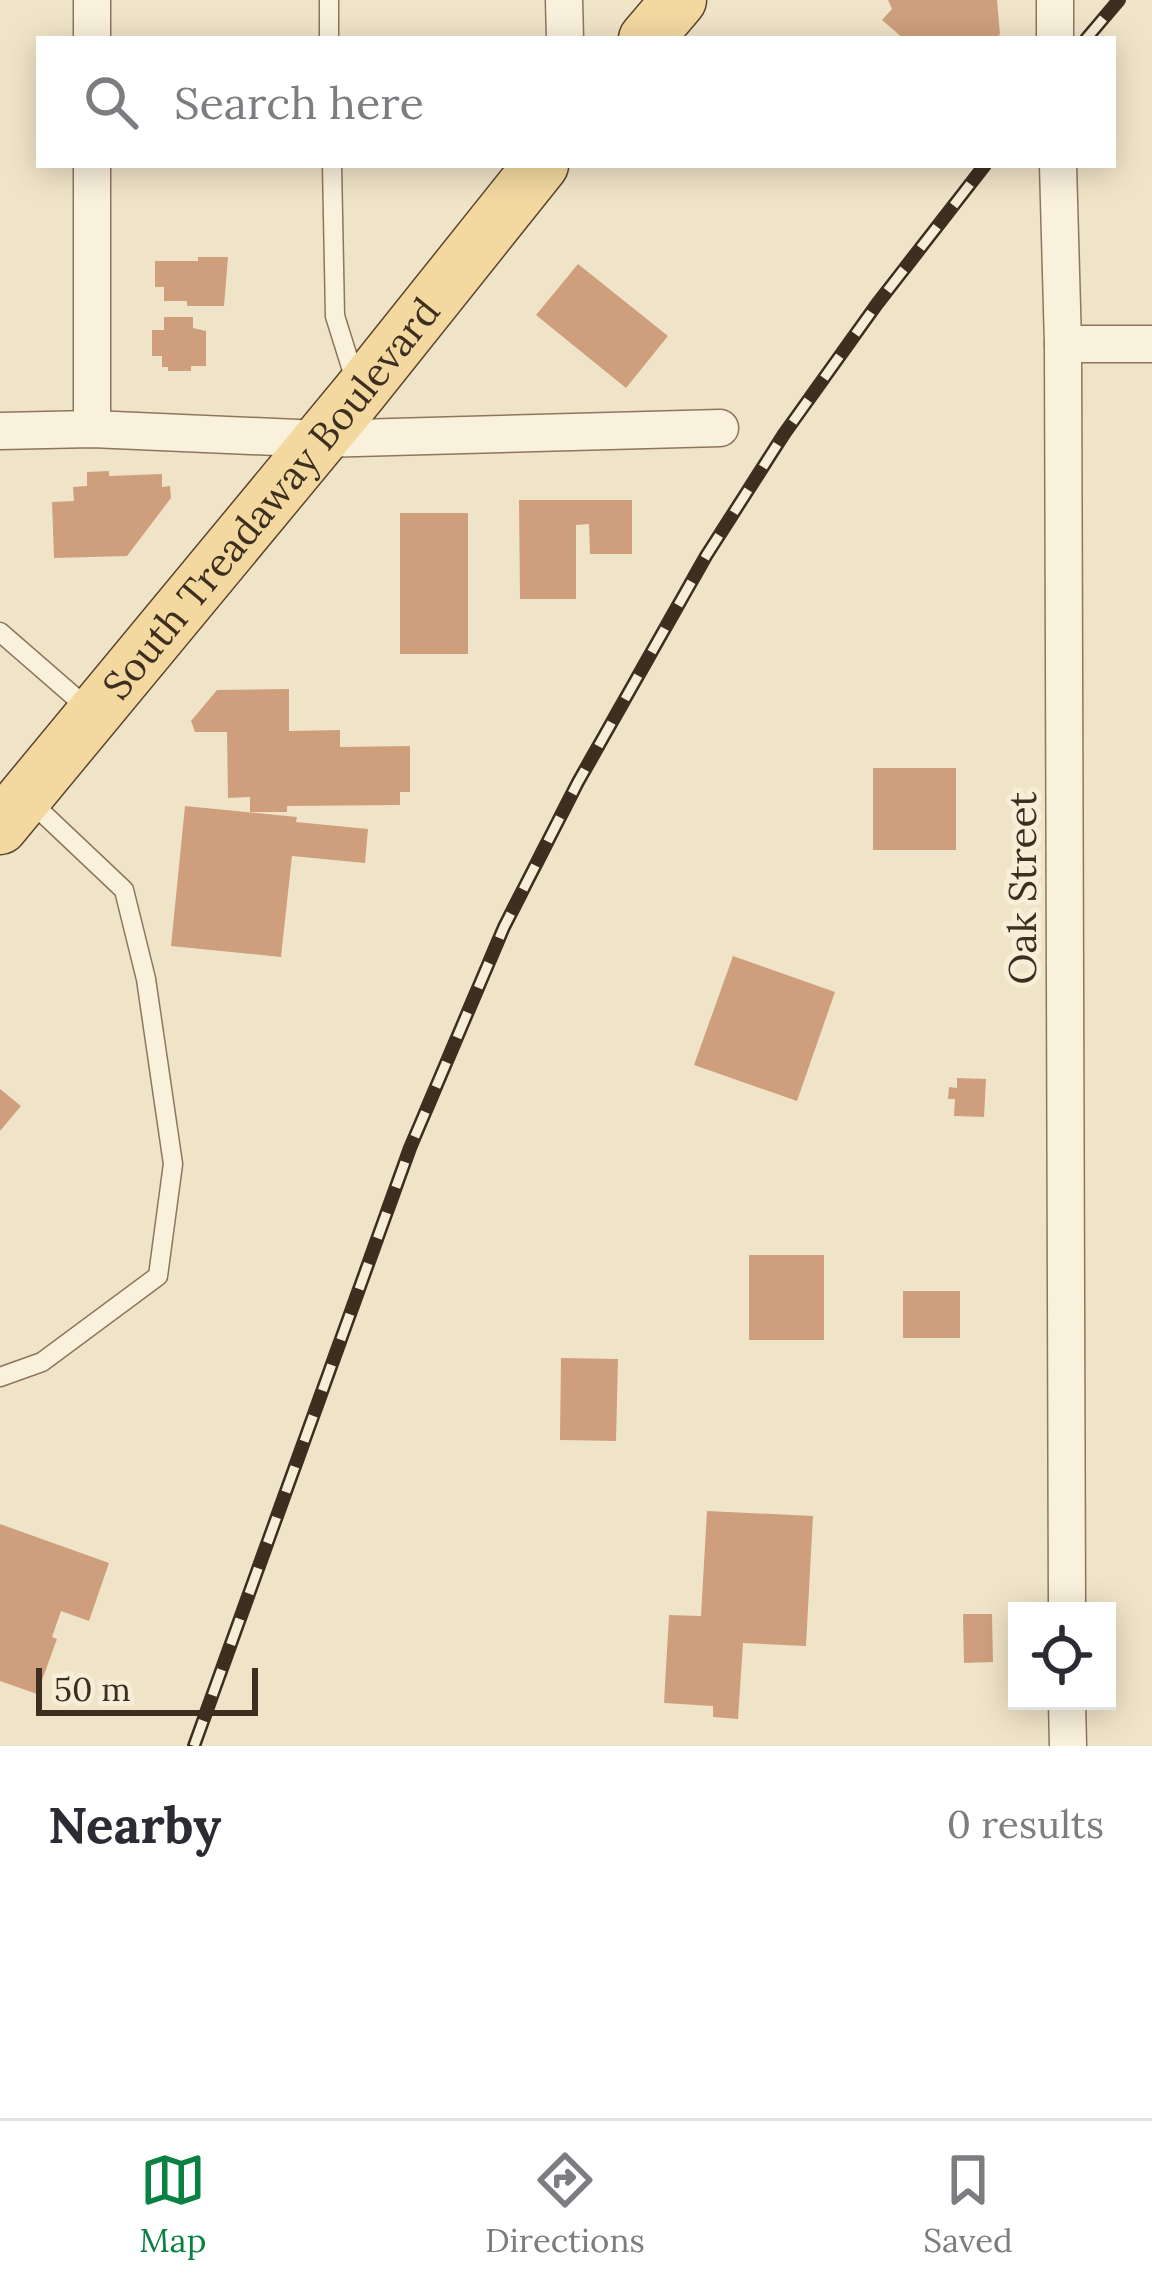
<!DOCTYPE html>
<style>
body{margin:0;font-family:Lora,serif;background:#f7f7f7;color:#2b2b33}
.controls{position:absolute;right:36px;bottom:36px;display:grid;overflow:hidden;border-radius:0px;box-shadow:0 6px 30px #0003}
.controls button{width:108px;height:108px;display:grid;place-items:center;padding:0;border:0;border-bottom:3px solid #e1e1e2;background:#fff;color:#2b2b33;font:60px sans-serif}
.scale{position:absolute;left:36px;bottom:30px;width:222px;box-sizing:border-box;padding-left:12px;border:6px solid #3d2e20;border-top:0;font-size:33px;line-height:42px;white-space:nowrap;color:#3d2e20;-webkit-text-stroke:9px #f7eed8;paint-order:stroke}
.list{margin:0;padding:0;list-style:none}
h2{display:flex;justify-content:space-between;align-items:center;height:156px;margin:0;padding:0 48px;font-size:51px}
h2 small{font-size:39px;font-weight:400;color:#7c7c81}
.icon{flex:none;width:66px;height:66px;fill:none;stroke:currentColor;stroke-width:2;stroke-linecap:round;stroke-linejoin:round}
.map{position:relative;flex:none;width:1152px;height:1746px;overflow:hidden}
.search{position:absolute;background:#fff;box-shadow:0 6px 30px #0003;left:36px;right:36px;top:36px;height:132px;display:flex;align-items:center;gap:30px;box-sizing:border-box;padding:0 42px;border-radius:0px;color:#7c7c81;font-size:45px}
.sheet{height:372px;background:#fff}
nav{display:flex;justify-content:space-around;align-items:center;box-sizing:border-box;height:168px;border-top:3px solid #e1e1e2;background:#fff;font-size:33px;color:#7c7c81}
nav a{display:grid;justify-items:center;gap:6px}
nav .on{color:#0b8043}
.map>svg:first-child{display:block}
.building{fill:#cf9f7d}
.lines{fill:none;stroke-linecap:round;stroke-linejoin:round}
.lane-casing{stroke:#8d765c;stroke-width:21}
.street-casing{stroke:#8d765c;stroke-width:39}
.primary-casing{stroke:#5b4430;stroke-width:57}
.lane{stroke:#faf1dc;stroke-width:18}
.street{stroke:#faf1dc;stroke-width:36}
.primary{stroke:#f3d9a0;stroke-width:54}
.rail-casing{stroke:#3d2e20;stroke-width:14}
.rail{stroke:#f7eed8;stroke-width:9;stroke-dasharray:27;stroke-linecap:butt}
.labels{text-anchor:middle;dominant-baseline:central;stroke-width:10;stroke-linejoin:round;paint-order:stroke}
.street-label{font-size:39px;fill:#3d2e20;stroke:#f7eed8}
</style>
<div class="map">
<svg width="1152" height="1746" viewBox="0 0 1152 1746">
<rect width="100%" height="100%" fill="#f0e4c8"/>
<g class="building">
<polygon points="888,0 997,0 1000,34 996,39 904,39 882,20 892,9"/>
<polygon points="198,257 228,257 224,306 187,306 187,301 164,301 164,287 155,287 155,261 198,261"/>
<polygon points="578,264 668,336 626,388 536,315"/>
<polygon points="164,317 193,317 193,328 206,331 206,366 191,366 191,371 168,371 168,367 162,367 162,356 152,356 152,330 164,330"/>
<polygon points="109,471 109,476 162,474 162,487 170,486 171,498 127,556 54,558 52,502 74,501 73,487 87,486 87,472"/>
<polygon points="519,500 632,500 632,554 590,554 589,524 576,525 576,599 520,599"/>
<rect x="400" y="513" width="68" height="141"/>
<polygon points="289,689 289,731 340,730 340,747 410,746 410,792 400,792 400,805 287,806 287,812 250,812 250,797 228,798 227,732 195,732 191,721 217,690"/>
<rect x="873" y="768" width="83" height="82"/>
<polygon points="185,806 297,817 296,822 368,829 365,863 292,856 281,957 171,946"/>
<polygon points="733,956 835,992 797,1101 694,1065"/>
<polygon points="957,1078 986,1079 984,1117 954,1116 955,1099 948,1099 949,1087 957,1088"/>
<polygon points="0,1089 21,1106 0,1131"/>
<rect x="749" y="1255" width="75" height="85"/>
<rect x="903" y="1291" width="57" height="47"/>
<polygon points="561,1358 618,1359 616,1441 560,1440"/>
<polygon points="707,1511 813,1516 806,1646 743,1643 738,1719 713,1717 713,1706 664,1703 669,1615 701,1616"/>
<polygon points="0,1524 109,1563 89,1621 61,1611 52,1637 57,1639 37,1694 0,1681"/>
<polygon points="963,1614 992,1614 993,1662 964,1663"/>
</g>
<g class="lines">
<defs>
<g id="lane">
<polyline points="329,0 329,39"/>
<polyline points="332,165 335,316 356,383"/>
<polyline points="0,632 92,712"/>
<polyline points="0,1377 42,1362 158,1276 173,1164 146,979 124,890 31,802"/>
</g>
<g id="street">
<polyline points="92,0 92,39"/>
<polyline points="564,0 565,39"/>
<polyline points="1055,0 1055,39"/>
<polyline points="92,165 92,429"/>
<polyline points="1058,165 1063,344 1067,1611"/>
<polyline points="1063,344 1152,344"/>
<polyline points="0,431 92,429 320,439 720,428"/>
<polyline points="1067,1701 1068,1746"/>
</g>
<g id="primary">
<polyline points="646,39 679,0"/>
<path id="s1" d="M0,827L359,393L541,165"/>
</g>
</defs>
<use href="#lane" class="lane-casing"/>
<use href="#street" class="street-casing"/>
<use href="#primary" class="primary-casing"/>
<use href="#lane" class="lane"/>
<use href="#street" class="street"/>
<use href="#primary" class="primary"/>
<defs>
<g id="rail">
<polyline points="1086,39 1119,0"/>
<polyline points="194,1746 410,1148 504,927 578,782 706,556 784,434 877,304 985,165"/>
</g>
</defs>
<use href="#rail" class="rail-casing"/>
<use href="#rail" class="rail"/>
</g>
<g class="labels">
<g class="street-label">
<text stroke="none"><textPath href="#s1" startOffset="426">South Treadaway Boulevard</textPath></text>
<text transform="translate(1022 888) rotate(-90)">Oak Street</text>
</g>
</g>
</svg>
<div class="controls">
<button><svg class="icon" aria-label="locate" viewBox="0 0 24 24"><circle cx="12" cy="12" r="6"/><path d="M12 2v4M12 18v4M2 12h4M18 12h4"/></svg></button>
</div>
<div class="scale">50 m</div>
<div class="search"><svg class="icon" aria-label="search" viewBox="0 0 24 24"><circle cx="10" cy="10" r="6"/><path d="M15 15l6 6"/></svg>Search here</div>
</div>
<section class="sheet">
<h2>Nearby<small>0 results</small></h2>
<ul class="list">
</ul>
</section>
<nav>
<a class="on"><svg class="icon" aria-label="map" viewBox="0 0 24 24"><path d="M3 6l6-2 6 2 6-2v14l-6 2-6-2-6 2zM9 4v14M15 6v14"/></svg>Map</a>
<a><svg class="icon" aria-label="directions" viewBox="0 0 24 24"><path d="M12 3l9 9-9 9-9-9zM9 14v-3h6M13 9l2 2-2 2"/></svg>Directions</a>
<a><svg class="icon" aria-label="saved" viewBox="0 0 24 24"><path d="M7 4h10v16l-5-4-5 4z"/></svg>Saved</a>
</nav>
